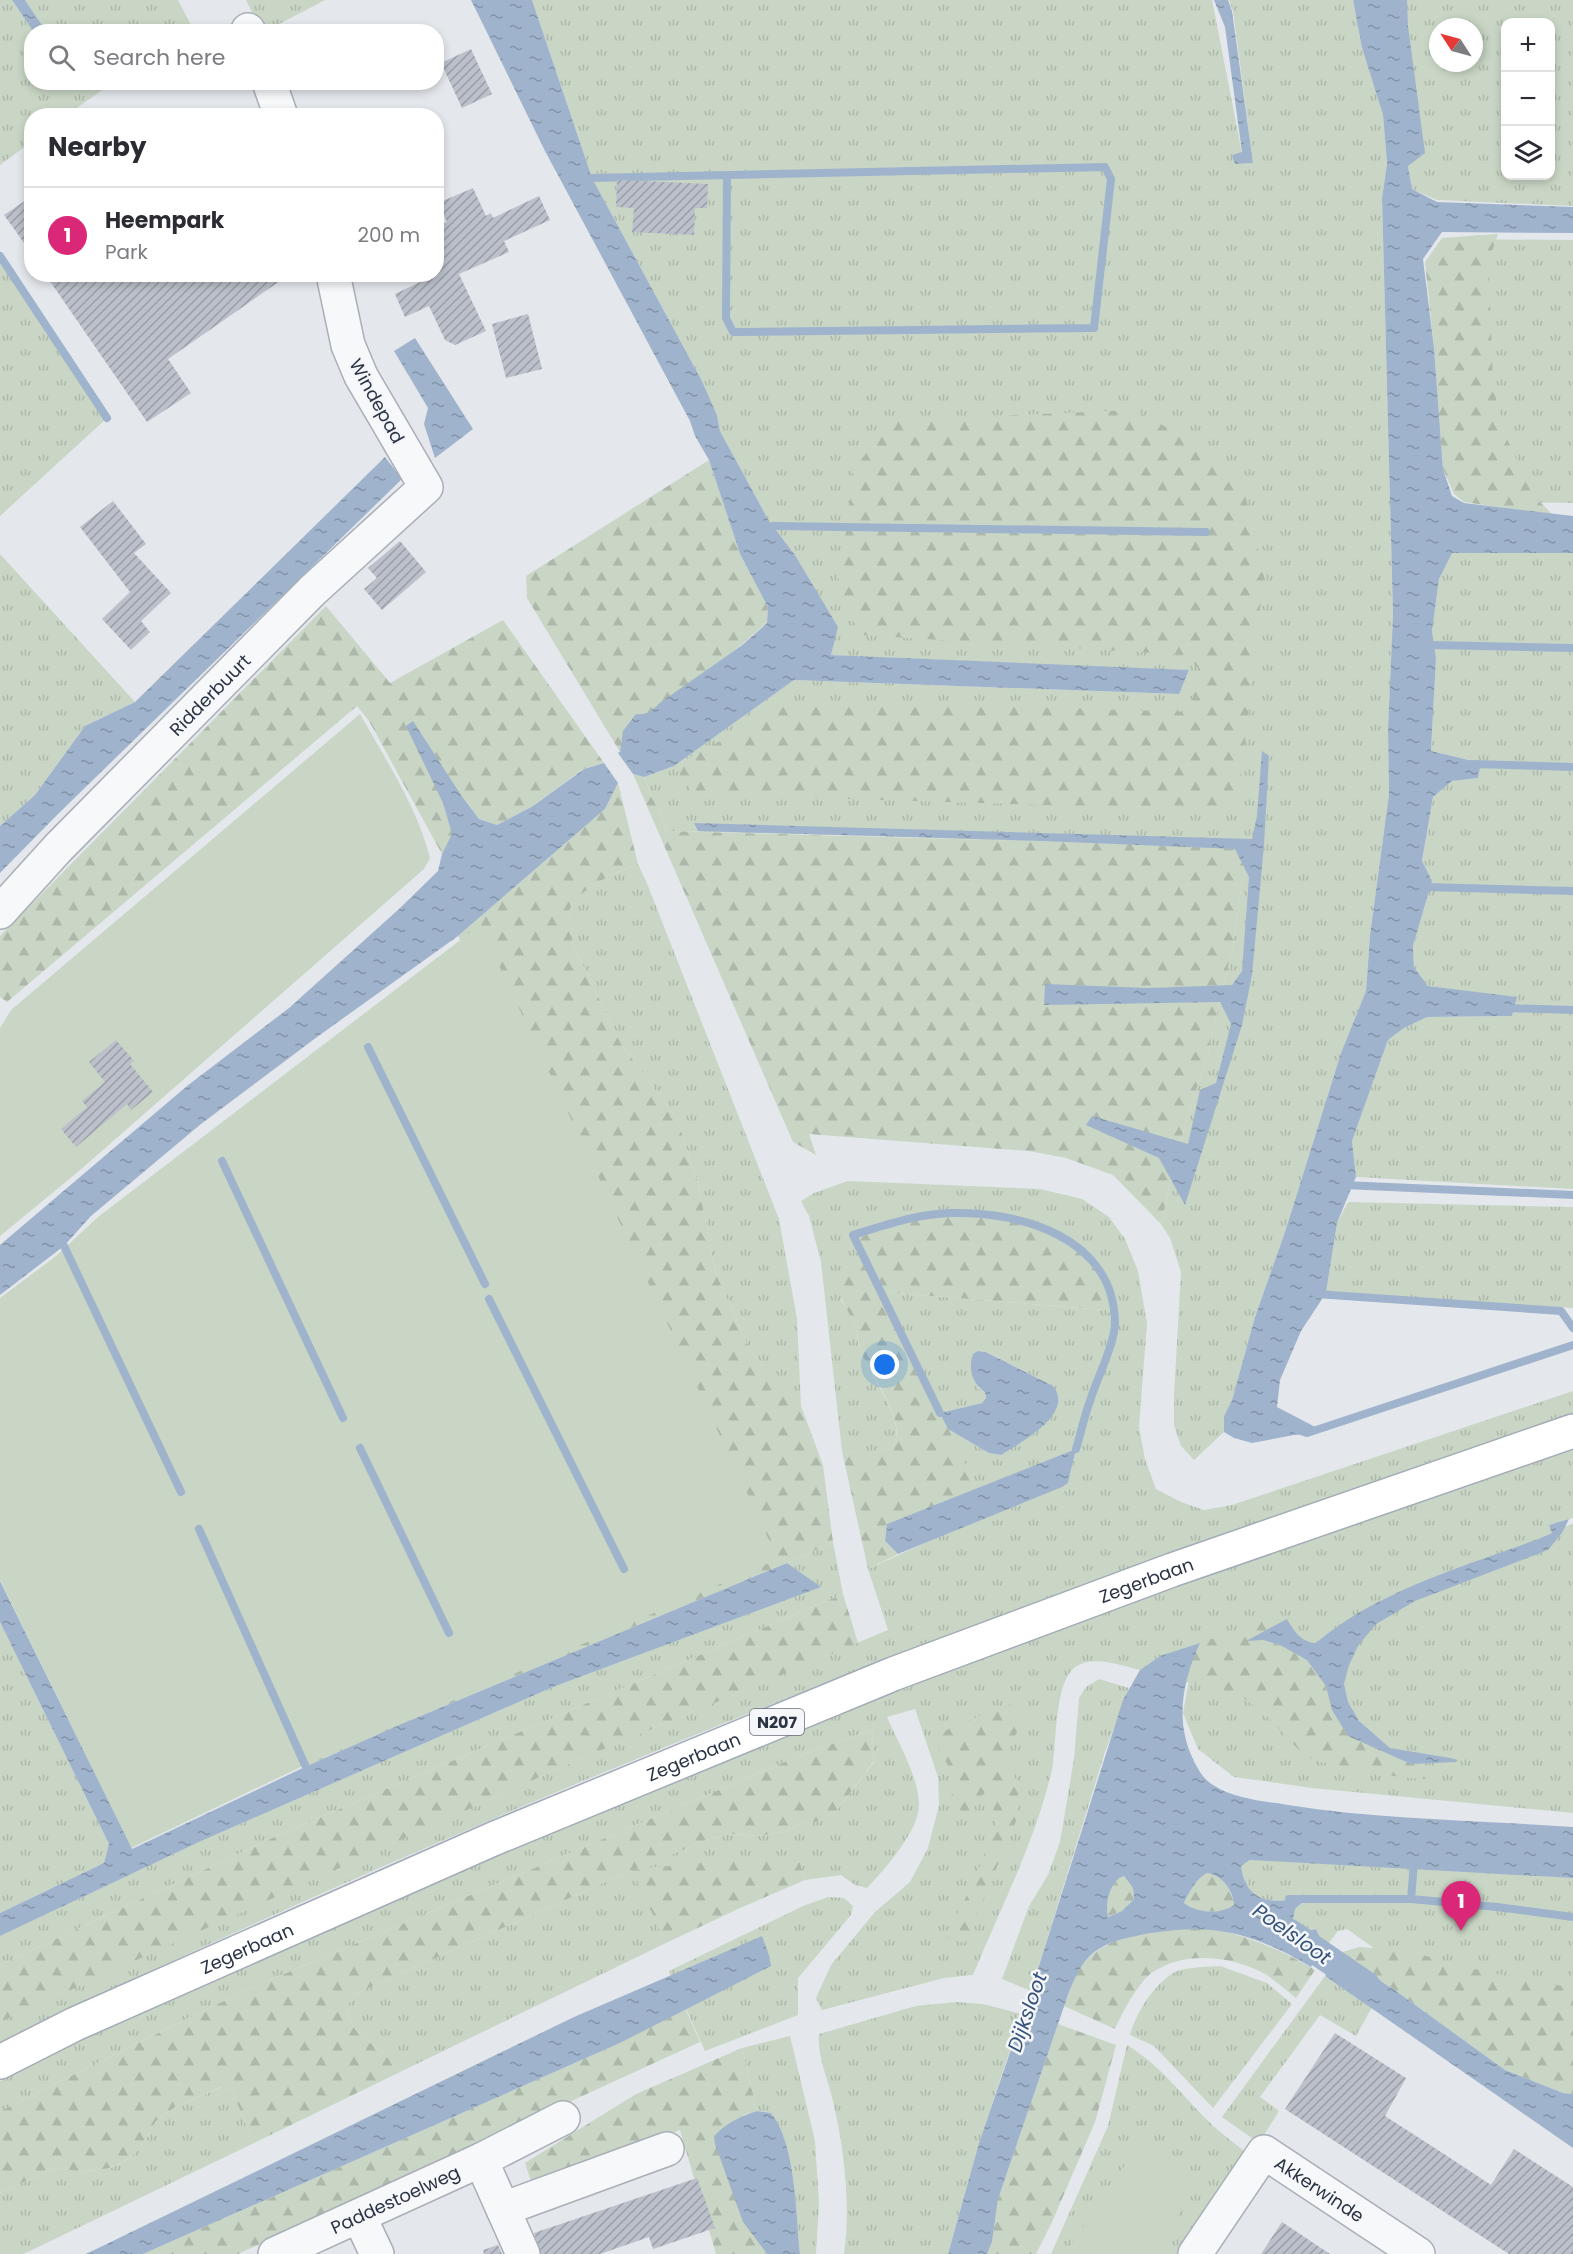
<!DOCTYPE html>
<meta charset="utf-8">
<style>
body{margin:0;font-family:Poppins,sans-serif;background:#f2f2f3;color:#2b2b33}
.controls{position:absolute;right:18px;top:18px;display:grid;overflow:hidden;border-radius:12px;box-shadow:0 3px 9px #0003}
.controls button{width:54px;height:54px;display:grid;place-items:center;padding:0;border:0;border-bottom:2px solid #e1e1e2;background:#fff;color:#2b2b33;font:30px sans-serif}
.compass{position:absolute;left:1429px;top:18px;width:54px;height:54px;border-radius:50%;background:#fff;box-shadow:0 3px 9px #0003;rotate:306deg}
.you{position:absolute;left:885px;top:1365px;width:21px;height:21px;margin:-15px;border:4px solid #fff;border-radius:50%;background:#1a73e8;box-shadow:0 0 0 9px #1a73e833}
.badge{display:grid;place-items:center;width:39px;height:39px;border-radius:50%;background:#db2777;color:#fff;font-size:20px;font-weight:700}
.pin{position:absolute;translate:-50% -50px;filter:drop-shadow(0 2px 3px #0008)}
.pin::after{content:'';position:absolute;top:32px;width:21px;height:18px;background:inherit;clip-path:polygon(0 0,100% 0,50% 100%)}
.list{margin:0;padding:0;list-style:none}
h2{display:flex;justify-content:space-between;align-items:center;height:78px;margin:0;padding:0 24px;font-size:26px}
h2 small{font-size:20px;font-weight:400;color:#7c7c81}
.list li{display:grid;grid-template-columns:39px 1fr auto;gap:18px;align-items:center;box-sizing:border-box;height:96px;padding:0 24px;border-top:2px solid #e1e1e2}
.list b{display:block;font-size:22px;white-space:nowrap}
.list p{margin:0;font-size:20px;white-space:nowrap;color:#7c7c81}
.list em{font-size:20px;font-style:normal;color:#7c7c81}
.icon{flex:none;width:33px;height:33px;fill:none;stroke:currentColor;stroke-width:2;stroke-linecap:round;stroke-linejoin:round}
.map{position:relative;flex:none;width:1573px;height:2254px;overflow:hidden}
.search{position:absolute;background:#fff;box-shadow:0 3px 9px #0003;left:24px;top:24px;width:420px;height:66px;display:flex;align-items:center;gap:15px;box-sizing:border-box;padding:0 21px;border-radius:24px;color:#7c7c81;font-size:22px}
.panel{position:absolute;background:#fff;box-shadow:0 3px 9px #0003;left:24px;top:108px;width:420px;height:174px;border-radius:24px}
.map>svg:first-child{display:block}
.grass{fill:url(#grass-tufts);fill-rule:evenodd}
.forest{fill:url(#forest-firs)}
.garden{fill:#c9d6c5}
.water{fill:url(#water-ripples);fill-rule:evenodd}
.lines{fill:none;stroke-linecap:round;stroke-linejoin:round}
.stream{stroke:#9fb4cc;stroke-width:8}
.canal{stroke:#9fb4cc;stroke-width:28}
.building{fill:url(#building-hatch)}
.minor-casing{stroke:#a9aeb7;stroke-width:36}
.major-casing{stroke:#a3abb8;stroke-width:36}
.minor{stroke:#f7f8fa;stroke-width:33}
.major{stroke:#fff;stroke-width:33}
.labels{text-anchor:middle;dominant-baseline:central;stroke-width:5;stroke-linejoin:round;paint-order:stroke}
.shield{fill:#f4f6f9;stroke:#676e7b;stroke-width:1.5}
.shield-label{font-size:16px;font-weight:bold;fill:#2b3445}
.street-label{font-size:18px;fill:#2b3445;stroke:#f4f6f9}
.water-label{font-size:20px;font-style:italic;fill:#34527a;stroke:#f4f6f9}
</style>
<div class="map">
<svg width="1573" height="2254" viewBox="0 0 1573 2254">
<defs>
<pattern id="grass-tufts" width="24" height="20" patternUnits="userSpaceOnUse" patternTransform="scale(1.5)"><rect width="24" height="20" fill="#c9d6c5"/><path d="M3 7l-1-3M5 7V3M7 7l1-3M15 17l-1-3M17 17v-4M19 17l1-3" fill="none" stroke="#adb8ab"/></pattern>
<pattern id="forest-firs" width="22" height="20" patternUnits="userSpaceOnUse" patternTransform="scale(1.5)"><rect width="22" height="20" fill="#c9d6c5"/><path d="M5 1l3.5 6h-7zM16 11l3.5 6h-7z" fill="#adb8ab"/></pattern>
<pattern id="water-ripples" width="26" height="14" patternUnits="userSpaceOnUse" patternTransform="scale(1.5)"><rect width="26" height="14" fill="#9fb4cc"/><path d="M2 4q2-2 4 0t4 0M15 11q2-2 4 0t4 0" fill="none" stroke="#8293a7"/></pattern>
<pattern id="building-hatch" width="6" height="6" patternUnits="userSpaceOnUse" patternTransform="scale(1.5)"><rect width="6" height="6" fill="#bbc0ca"/><path d="M-1 1l2-2M0 6l6-6M5 7l2-2" fill="none" stroke="#989da6"/></pattern>
</defs>
<rect width="100%" height="100%" fill="#e4e7ec"/>
<g class="grass">
<polygon points="0,0 12,0 33,31 32,32 32,82 112,83 67,115 32,116 31,142 0,165"/>
<polygon points="25,0 178,0 191,25 182,32 46,31"/>
<polygon points="246,0 325,0 264,32 261,31"/>
<polygon points="532,0 1212,0 1242,153 1232,155 1236,164 1253,163 1233,11 1229,0 1353,0 1362,48 1383,115 1387,163 1382,198 1393,614 1388,729 1389,794 1370,935 1366,991 1341,1053 1285,1232 1255,1317 1232,1400 1224,1416 1224,1432 1194,1460 1181,1446 1174,1425 1174,1395 1181,1272 1170,1238 1161,1224 1177,1152 1208,1052 1233,945 1244,870 1245,850 885,836 667,831 644,777 674,766 794,680 1178,694 1189,671 831,655 837,627 795,555 769,521 720,431 717,415 702,381 592,178"/>
<path d="M1407,0H1573V206L1437,200L1412,189L1408,166ZM1506,22H1550V176H1506ZM1438,27H1474V63H1438Z"/>
<polygon points="1444,239 1573,240 1573,503 1511,502"/>
<polygon points="0,263 107,418 0,516"/>
<polygon points="1451,553 1573,553 1573,1189 1356,1177 1352,1141 1388,1040 1404,1028 1426,1017 1512,1016 1517,998 1428,986 1414,967 1413,946 1432,881 1422,862 1433,797 1452,781 1478,778 1481,763 1431,751 1436,658 1432,631 1439,579"/>
<polygon points="0,554 135,702 85,726 35,795 0,826"/>
<polygon points="638,864 648,886 779,1219 797,1319 801,1406 766,1372 748,1346 716,1274 699,1187 678,1121 621,1044 573,945 569,911 575,898 610,875"/>
<path d="M848,1181L1040,1189L1082,1199L1109,1217L1125,1239L1138,1271L1147,1323L1139,1427L1145,1459L1156,1489L1181,1502L1204,1510L1232,1505L1573,1391V1417C1035,1589 509,1798 0,2042V2022L65,1991L573,1762L888,1630L868,1569L949,1532L1068,1483L1076,1449L977,1489L948,1429L989,1453L1001,1455L1043,1425L1053,1386L987,1352L978,1351V1388L985,1392L986,1398L982,1403L940,1413L883,1292L1106,1310L1114,1316L1110,1290L1080,1248L1056,1234L1029,1222L950,1213L912,1217L854,1235L866,1258L841,1300C846,1308 851,1316 855,1325C858,1333 857,1343 861,1351C880,1395 940,1466 842,1451L821,1262L809,1216L801,1201L814,1193Z"/>
<polygon points="1348,1202 1573,1207 1573,1308 1326,1293 1337,1223"/>
<path d="M1573,1445V1518L1549,1525L1553,1530L1573,1524V1813L1312,1788L1234,1777L1198,1749L1183,1713L1191,1669L1160,1656L1140,1670C1120,1665 1092,1654 1074,1668C1054,1684 1057,1744 1052,1770C1035,1842 1001,1907 973,1975L944,1978L822,2010L816,1998L831,1965L875,1912L910,1882L928,1848L939,1805L938,1777L915,1709L887,1717C898,1742 919,1778 919,1805C919,1831 884,1870 867,1888L855,1885L841,1875L805,1880L800,1863L633,1870L666,1943L400,2072C395,2066 390,2059 384,2054C365,2037 352,2035 346,2007L356,1994L632,1870L710,1839L732,1834L756,1836L785,1832L797,1825L821,1821L838,1809L874,1762L872,1730L806,1753L244,1991L0,2111V2081L135,2013L290,1940L869,1701L910,1687L938,1674L1206,1573Z"/>
<polygon points="833,1542 843,1594 281,1834 0,1965 0,1936 199,1842 553,1687 820,1587 787,1563"/>
<polygon points="0,1622 109,1844 104,1863 0,1913"/>
<polygon points="1099,1679 1129,1688 1105,1752 1031,1991 1002,1979 1029,1906 1048,1875 1060,1842 1074,1759 1079,1698 1086,1687"/>
<path d="M1262,1857L1573,1878V2089L1347,1929L1338,1931L1325,1948L1316,1929L1299,1933L1293,1920L1295,1909L1305,1901L1302,1899C1271,1904 1247,1903 1241,1866L1250,1860Z"/>
<polygon points="828,1897 844,1898 853,1906 851,1915 798,1978 798,2015 705,2051 669,1971 803,1906"/>
<path d="M1220,1966L1267,1983L1292,2004L1213,2108L1154,2046L1130,2035C1136,2013 1153,1986 1173,1973C1182,1967 1208,1967 1220,1966Z"/>
<polygon points="1325,1976 1372,2007 1356,2036 1320,2015 1260,2097 1279,2111 1259,2143 1222,2117"/>
<path d="M957,2002L983,2004L1022,2014L979,2143L948,2254H844C851,2203 844,2147 832,2097C827,2077 817,2055 819,2034L916,2006Z"/>
<path d="M790,2036L815,2141L819,2203L816,2254H800C796,2215 796,2143 771,2113L757,2111L742,2048Z"/>
<path d="M1127,2045C1160,2065 1181,2094 1208,2121C1220,2133 1235,2143 1248,2154L1179,2254H1051L1108,2126Z"/>
<polygon points="222,2087 231,2089 254,2143 32,2250 23,2254 0,2254 0,2193 54,2168 83,2172 111,2168 130,2158 145,2141 156,2121 175,2107"/>
</g>
<g class="forest">
<polygon points="1498,234 1492,251 1489,270 1493,385 1503,430 1532,494 1553,515 1464,502 1454,494 1443,469 1434,348 1425,262 1442,238"/>
<polygon points="1135,410 1215,454 1245,494 1264,574 1240,785 1229,811 693,794 674,766 789,704 847,701 1190,712 1198,668 1185,655 860,635 847,608 838,576 847,526 853,470 892,420"/>
<polygon points="709,460 740,554 768,607 767,622 620,752 527,598 526,576"/>
<polygon points="326,606 390,683 503,620 604,763 583,769 533,806 497,825 479,819 461,795 443,803 453,834 442,854 369,721 357,706 7,1002 0,997 0,936"/>
<polygon points="633,774 644,777 667,831 1177,845 1237,848 1245,850 1244,870 1233,945 1208,1052 1177,1152 1161,1224 1113,1175 1066,1158 1029,1151 809,1134 816,1155 793,1142"/>
<polygon points="618,783 638,864 610,875 575,898 569,911 573,945 621,1044 678,1121 699,1187 716,1274 748,1346 766,1372 801,1406 823,1465 833,1542 787,1563 399,1725 307,1766 196,1517 607,1228 458,936 605,809"/>
<path d="M950,1213C965,1213 981,1213 996,1215C1039,1219 1095,1246 1110,1289C1113,1298 1113,1308 1115,1317L1106,1310L883,1292L977,1489L887,1524L885,1541L898,1554L868,1569L842,1451C939,1466 882,1395 861,1352C858,1343 858,1334 855,1325C849,1310 837,1300 841,1283C845,1269 855,1265 866,1258L853,1235L912,1217Z"/>
<polygon points="843,1594 858,1643 573,1762 0,2022 0,1965 281,1834"/>
<polygon points="1275,1617 1280,1622 1248,1641 1263,1640 1280,1645 1307,1660 1326,1686 1328,1697 1348,1736 1385,1753 1415,1764 1426,1779 1399,1777 1316,1761 1300,1751 1262,1711 1242,1697 1211,1686 1186,1682 1189,1668 1200,1643"/>
<polygon points="1008,1703 1024,1717 1002,1764 1019,1782 1016,1821 965,1943 945,1937 973,1884 996,1823 989,1788 967,1813 949,1806 955,1780 933,1736"/>
<path d="M872,1730L874,1761L838,1809L821,1821L797,1825L785,1832L756,1836L732,1834L710,1839L635,1869L777,1856L800,1863L805,1880L738,1909L666,1943L632,1870L356,1994L346,2007C352,2035 365,2037 384,2054C390,2059 395,2066 400,2072L254,2143L231,2089L221,2087L175,2107L156,2121L145,2141L130,2158L110,2168L83,2172L54,2168L0,2193V2111L244,1991L806,1753Z"/>
<path d="M1207,1873C1223,1875 1232,1890 1234,1905C1219,1915 1198,1913 1184,1903C1189,1892 1197,1878 1207,1873Z"/>
<path d="M1124,1876L1133,1888L1134,1899L1122,1911L1107,1917C1106,1904 1109,1880 1124,1876Z"/>
<path d="M1210,1928C1248,1936 1282,1950 1315,1970L1296,1998C1287,1991 1277,1982 1267,1975C1234,1956 1186,1950 1153,1972C1138,1982 1122,2013 1115,2029L1064,2006C1069,1994 1073,1978 1081,1967C1106,1930 1170,1929 1210,1928Z"/>
<polygon points="1359,1947 1403,1950 1487,1972 1573,1988 1573,2094 1563,2093 1505,2070 1396,1991 1341,1955 1343,1952"/>
<polygon points="685,2008 700,2042 238,2254 143,2254 620,2043"/>
<polygon points="1058,2024 1116,2045 1095,2122 1052,2222 1036,2254 987,2254 992,2242 998,2199"/>
<polygon points="742,2048 757,2111 743,2115 743,2222 767,2254 716,2254 680,2130 532,2184 525,2163 636,2094"/>
</g>
<g class="garden">
<path d="M360,714C386,760 417,807 430,858L424,869L79,1171L0,1236V1028L11,1010Z"/>
<polygon points="480,925 778,1559 305,1765 131,1848 0,1580 0,1298 56,1256 98,1217"/>
<polygon points="1141,2141 1201,2182 1151,2254 1065,2254"/>
</g>
<g class="water">
<polygon points="12,0 25,0 46,31 33,31"/>
<path d="M471,0H532L592,178L702,381L717,415L720,431L769,521L795,555L838,627L831,655L1189,670L1179,694L794,680L674,766L644,777L633,774L618,753L620,752L623,731L636,714C648,716 653,709 661,702L741,646L767,623L768,607L740,554L709,460L695,436L690,421L545,151Z"/>
<polygon points="1214,0 1228,0 1232,11 1253,163 1235,164 1232,155 1242,152 1225,27"/>
<polygon points="1353,0 1407,0 1408,26 1425,153 1408,166 1412,189 1437,202 1573,207 1573,233 1442,232 1423,259 1434,348 1443,469 1452,496 1464,503 1573,516 1573,553 1452,553 1439,579 1432,631 1436,658 1431,751 1481,763 1478,778 1452,781 1433,797 1422,861 1432,881 1413,946 1414,967 1428,986 1517,997 1512,1016 1427,1017 1404,1028 1388,1040 1352,1141 1356,1177 1337,1223 1326,1293 1301,1331 1280,1380 1277,1407 1321,1430 1252,1443 1234,1438 1224,1432 1224,1416 1232,1400 1255,1317 1285,1232 1341,1053 1366,991 1370,935 1389,794 1388,729 1393,614 1382,198 1387,163 1383,115 1362,48"/>
<polygon points="415,338 473,429 435,458 424,424 428,408 394,351"/>
<polygon points="385,457 402,479 57,815 0,873 0,826 35,795 85,726 135,702"/>
<polygon points="413,721 461,795 479,819 497,825 533,806 584,769 604,763 618,783 605,809 458,936 317,1037 201,1124 91,1216 64,1246 0,1295 0,1245 187,1086 289,1008 399,909 438,871 442,854 452,834 443,803 406,726"/>
<polygon points="1262,751 1269,756 1264,845 1252,975 1242,1025 1185,1205 1159,1158 1086,1125 1092,1116 1188,1144 1200,1090 1216,1083 1231,1024 1220,1002 1044,1005 1045,984 1148,988 1232,985 1242,971 1249,877 1235,849 1042,841 698,831 694,823 1252,839 1257,816"/>
<path d="M978,1351L986,1352L1053,1386C1075,1414 1021,1442 1001,1455L989,1453L948,1429L940,1413L982,1403L986,1398L985,1392C972,1384 968,1369 973,1354Z"/>
<polygon points="1076,1449 1068,1483 1062,1487 898,1554 885,1541 887,1524"/>
<path d="M1569,1519L1562,1533L1548,1550L1415,1601L1376,1624L1358,1646L1349,1665L1344,1684L1348,1702L1359,1721L1390,1748L1450,1758L1458,1760L1456,1762L1411,1764L1348,1736L1332,1710L1326,1686L1307,1660L1280,1645L1263,1640L1246,1641L1287,1619C1294,1631 1301,1642 1316,1643C1376,1591 1468,1565 1541,1538L1552,1533L1549,1525Z"/>
<polygon points="787,1563 821,1587 553,1687 199,1842 0,1936 0,1913 104,1863 109,1844 0,1622 0,1581 132,1849 307,1766 399,1725"/>
<path d="M1200,1643C1183,1680 1175,1719 1192,1757C1197,1768 1203,1779 1213,1785C1234,1799 1264,1801 1288,1805C1382,1820 1478,1820 1573,1827V1878L1250,1860L1241,1866C1247,1907 1277,1903 1309,1897L1295,1909L1293,1920L1299,1933L1316,1929L1325,1948L1311,1967C1252,1932 1213,1922 1145,1934C1127,1938 1108,1941 1093,1953C1081,1963 1075,1978 1069,1992L998,2199L992,2242L987,2254H948L979,2143L1031,1991L1123,1700L1140,1670L1160,1656ZM1207,1873C1222,1875 1233,1890 1234,1905C1219,1915 1198,1913 1184,1903C1189,1892 1197,1878 1207,1873ZM1124,1876L1133,1888L1134,1899L1122,1911L1108,1917C1105,1904 1110,1880 1124,1876Z"/>
<polygon points="762,1936 769,1955 771,1966 620,2043 143,2254 86,2254 574,2017"/>
<polygon points="1341,1955 1396,1991 1505,2070 1563,2093 1573,2094 1573,2148 1325,1976"/>
<path d="M757,2111L771,2113C796,2143 796,2215 800,2254H767L743,2222L715,2144L714,2136C727,2123 740,2116 757,2111Z"/>
</g>
<g class="lines">
<g class="stream">
<polyline points="592,178 1105,167 1111,179 1094,328 733,332 726,318 727,175"/>
<polyline points="0,256 107,418"/>
<polyline points="773,526 1206,532"/>
<polyline points="1429,645 1573,648"/>
<polyline points="1472,764 1573,767"/>
<polyline points="1427,887 1573,891"/>
<polyline points="1504,1008 1573,1010"/>
<polyline points="368,1047 485,1284"/>
<polyline points="222,1161 343,1418"/>
<polyline points="1343,1185 1573,1195"/>
<polyline points="64,1246 181,1492"/>
<polyline points="1316,1294 1561,1311 1573,1328"/>
<polyline points="489,1299 624,1569"/>
<path d="M940,1413L853,1235C885,1225 917,1214 950,1213C1022,1211 1114,1238 1115,1323C1115,1343 1096,1381 1090,1401C1084,1417 1081,1433 1076,1449"/>
<polyline points="1297,1430 1307,1433 1573,1345"/>
<polyline points="360,1448 449,1633"/>
<polyline points="199,1529 305,1765"/>
<polyline points="1289,1899 1411,1899 1497,1907 1573,1917"/>
<polyline points="1411,1899 1414,1863"/>
</g>
<polyline class="canal" points="1290,1933 1366,1985"/>
</g>
<g class="building">
<polygon points="471,49 492,94 462,108 441,63"/>
<polygon points="617,180 708,184 707,208 695,208 694,235 632,232 634,208 616,207"/>
<polygon points="473,188 486,216 491,213 493,218 539,196 550,220 504,241 509,252 459,274 486,331 455,345 445,340 429,306 405,317 395,294 420,282 416,274 436,274 436,226 447,222 438,203"/>
<polygon points="32,196 32,254 4,215"/>
<polygon points="45,274 290,274 168,359 191,393 147,422"/>
<polygon points="528,314 542,369 506,378 492,324"/>
<polygon points="113,501 146,544 134,553 171,593 141,621 150,632 131,650 102,619 130,592 80,527"/>
<polygon points="400,541 426,572 382,610 364,589 377,578 368,568"/>
<polygon points="116,1040 134,1061 130,1064 153,1092 131,1110 127,1104 76,1147 61,1129 87,1107 82,1101 105,1082 89,1062"/>
<polygon points="1335,2033 1406,2078 1385,2116 1444,2154 1491,2185 1514,2149 1573,2187 1573,2254 1509,2254 1285,2109"/>
<polygon points="697,2178 715,2228 653,2249 649,2237 600,2254 541,2254 534,2233"/>
<polygon points="1282,2222 1330,2254 1261,2254"/>
<polygon points="498,2245 502,2254 484,2254 483,2250"/>
</g>
<g class="lines">
<defs>
<g id="minor">
<polyline points="248,30 249,32"/>
<polyline points="269,82 281,116"/>
<path id="s1" d="M0,912L58,848L312,591L426,487L361,376L348,345L333,274"/>
<polyline points="481,2160 523,2254"/>
<polyline points="503,2209 667,2149"/>
<polyline points="359,2216 377,2254"/>
<path id="s2" d="M275,2254L481,2160L563,2118"/>
<path id="s3" d="M1195,2254L1264,2152L1418,2254"/>
</g>
<g id="major">
<path id="s4" d="M0,2062L75,2024L493,1839L893,1674L1172,1570L1573,1431"/>
</g>
</defs>
<use href="#minor" class="minor-casing"/>
<use href="#major" class="major-casing"/>
<use href="#minor" class="minor"/>
<use href="#major" class="major"/>
</g>
<g class="labels">
<rect class="shield" x="750" y="1709" width="54" height="26" rx="4.5"/>
<g class="shield-label">
<text x="777" y="1722">N207</text>
</g>
<g class="street-label">
<text transform="translate(377 401) rotate(61)">Windepad</text>
<text stroke="none"><textPath href="#s1" startOffset="302">Ridderbuurt</textPath></text>
<text stroke="none"><textPath href="#s4" startOffset="1244">Zegerbaan</textPath></text>
<text stroke="none"><textPath href="#s4" startOffset="758">Zegerbaan</textPath></text>
<text stroke="none"><textPath href="#s4" startOffset="272">Zegerbaan</textPath></text>
<text stroke="none"><textPath href="#s3" startOffset="190">Akkerwinde</textPath></text>
<text stroke="none"><textPath href="#s2" startOffset="132">Paddestoelweg</textPath></text>
</g>
<g class="water-label">
<text transform="translate(1292 1934) rotate(35)">Poelsloot</text>
<text transform="translate(1027 2012) rotate(-71)">Dijksloot</text>
</g>
</g>
</svg>
<div class="controls">
<button>+</button>
<button>−</button>
<button><svg class="icon" aria-label="layers" viewBox="0 0 24 24"><path d="M12 4l9 5-9 5-9-5zM3 14l9 5 9-5"/></svg></button>
</div>
<svg class="compass" viewBox="-18 -18 36 36"><path d="M0-13l5 13h-10z" fill="#e53935"/><path d="M0 13l5-13h-10z" fill="#7c7c81"/></svg>
<div class="you"></div>
<div class="pin badge" style="left:1461px;top:1931px">1</div>
<div class="search"><svg class="icon" aria-label="search" viewBox="0 0 24 24"><circle cx="10" cy="10" r="6"/><path d="M15 15l6 6"/></svg>Search here</div>
<section class="panel">
<h2>Nearby<small></small></h2>
<ul class="list">
<li><span class="badge">1</span><div><b>Heempark</b><p>Park</p></div><em>200 m</em></li>
</ul>
</section>
</div>
